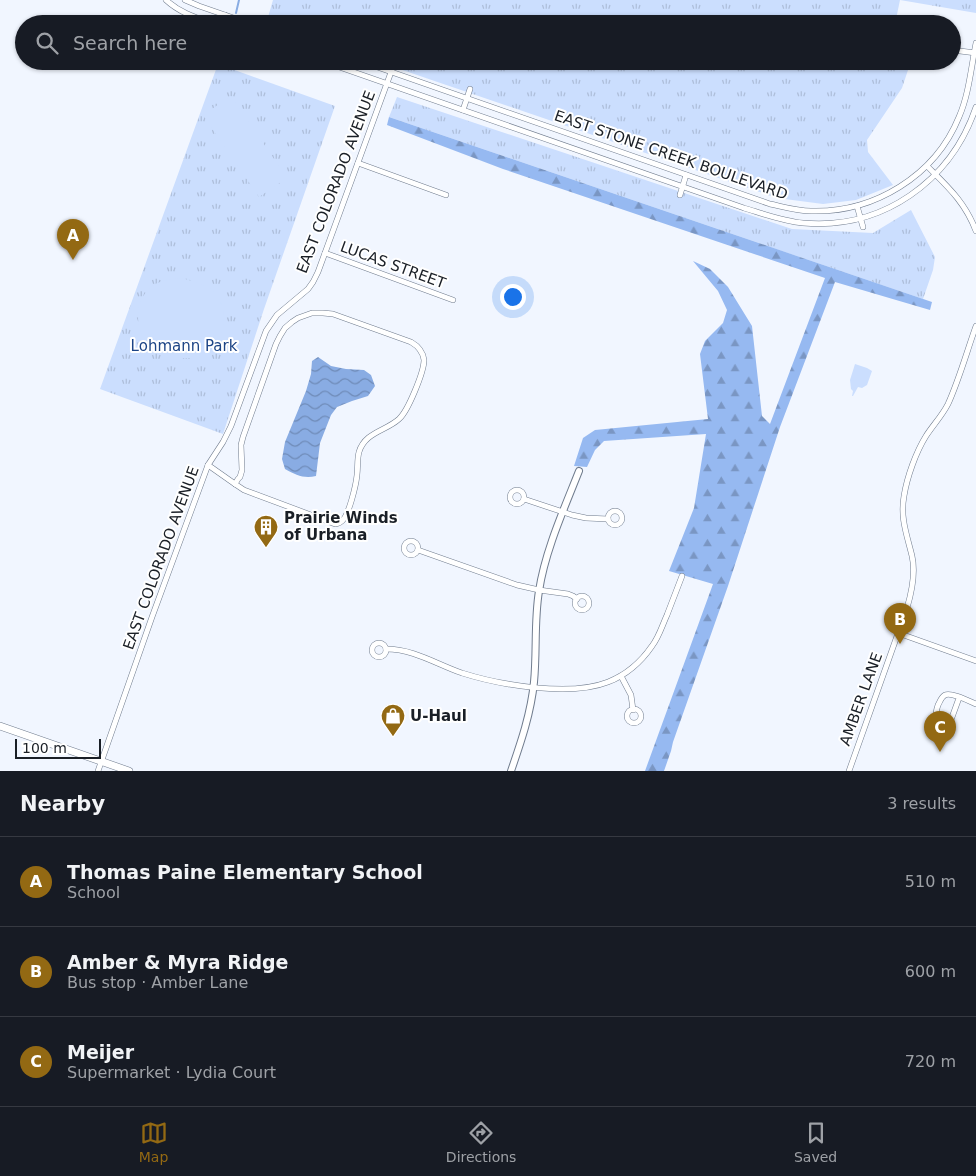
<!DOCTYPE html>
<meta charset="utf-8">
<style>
body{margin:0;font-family:"DejaVu Sans",sans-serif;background:#242831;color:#f1f3f6}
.scale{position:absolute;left:15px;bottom:12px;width:86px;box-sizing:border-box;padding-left:5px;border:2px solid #1a1f26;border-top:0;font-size:14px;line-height:18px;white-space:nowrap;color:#1a1f26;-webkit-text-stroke:4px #fff;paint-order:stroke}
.you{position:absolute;left:512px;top:296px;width:18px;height:18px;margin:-12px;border:4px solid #fff;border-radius:50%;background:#1a73e8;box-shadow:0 0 0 8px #1a73e833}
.badge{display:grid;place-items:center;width:32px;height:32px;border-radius:50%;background:#936913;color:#fff;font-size:16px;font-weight:700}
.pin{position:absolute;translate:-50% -41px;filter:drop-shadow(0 1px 2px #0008)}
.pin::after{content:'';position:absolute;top:26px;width:18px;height:15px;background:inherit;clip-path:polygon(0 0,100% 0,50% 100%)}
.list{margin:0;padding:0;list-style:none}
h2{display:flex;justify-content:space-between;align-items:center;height:65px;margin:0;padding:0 20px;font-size:21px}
h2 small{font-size:16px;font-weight:400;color:#9ea1a6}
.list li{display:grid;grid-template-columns:32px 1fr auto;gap:15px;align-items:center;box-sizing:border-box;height:90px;padding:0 20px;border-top:1px solid #363941}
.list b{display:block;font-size:19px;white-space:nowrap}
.list p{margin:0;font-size:16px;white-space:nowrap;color:#9ea1a6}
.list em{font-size:16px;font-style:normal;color:#9ea1a6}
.icon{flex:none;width:28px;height:28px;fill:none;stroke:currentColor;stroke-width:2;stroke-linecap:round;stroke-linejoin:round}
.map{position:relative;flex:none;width:976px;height:771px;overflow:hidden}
.search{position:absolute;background:#171b24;box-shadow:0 1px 4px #0004;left:15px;right:15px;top:15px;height:55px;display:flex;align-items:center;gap:12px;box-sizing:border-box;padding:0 18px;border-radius:28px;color:#9ea1a6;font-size:19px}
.sheet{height:335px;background:#171b24}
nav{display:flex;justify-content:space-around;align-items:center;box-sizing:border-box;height:70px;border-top:1px solid #363941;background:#171b24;font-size:14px;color:#9ea1a6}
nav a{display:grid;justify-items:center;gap:2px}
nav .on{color:#936913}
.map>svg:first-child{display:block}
.grass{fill:url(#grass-tufts)}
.forest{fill:url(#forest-firs)}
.garden{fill:#cbdefe}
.water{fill:url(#water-waves)}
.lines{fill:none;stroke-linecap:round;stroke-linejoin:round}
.stream{stroke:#89ace3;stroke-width:2}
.minor-casing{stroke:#707c8e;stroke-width:6}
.tertiary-casing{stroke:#707c8e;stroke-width:8}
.secondary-casing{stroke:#707c8e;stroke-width:8}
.minor{stroke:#fff;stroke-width:5}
.tertiary{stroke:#fff;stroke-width:6}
.secondary{stroke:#fff;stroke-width:7}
.labels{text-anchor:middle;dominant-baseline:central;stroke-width:4;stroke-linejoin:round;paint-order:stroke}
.street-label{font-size:15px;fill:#1a1f26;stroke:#fff}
.park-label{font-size:15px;fill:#1c4486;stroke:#fff}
.poi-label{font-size:15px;font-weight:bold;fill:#1a1f26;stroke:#fff;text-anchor:start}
</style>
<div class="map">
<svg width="976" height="771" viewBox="0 0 976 771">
<defs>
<pattern id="grass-tufts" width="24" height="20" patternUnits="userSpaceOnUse" patternTransform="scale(1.25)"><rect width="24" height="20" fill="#cbdefe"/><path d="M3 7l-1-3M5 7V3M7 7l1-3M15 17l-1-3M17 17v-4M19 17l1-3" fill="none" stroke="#aebeda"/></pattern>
<pattern id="forest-firs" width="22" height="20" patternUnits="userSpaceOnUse" patternTransform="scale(1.25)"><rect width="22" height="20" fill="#96b9f1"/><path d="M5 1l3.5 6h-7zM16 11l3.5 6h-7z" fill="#7a96c3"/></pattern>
<pattern id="water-waves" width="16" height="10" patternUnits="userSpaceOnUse" patternTransform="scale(1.25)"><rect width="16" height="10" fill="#89ace3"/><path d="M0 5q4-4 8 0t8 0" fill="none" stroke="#6f8bb8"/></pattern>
</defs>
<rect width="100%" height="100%" fill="#f1f6ff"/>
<g class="grass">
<polygon points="273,0 976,0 976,13 900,0 895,24 266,24"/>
<polygon points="376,61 911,61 902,88 867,140 868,152 893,185 856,200 823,204 777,198"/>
<polygon points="218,64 335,106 264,309 223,434 100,389"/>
<polygon points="397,97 792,229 873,233 911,210 935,257 933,270 923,299 389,117"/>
</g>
<polygon class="forest" points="389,117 932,302 930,310 835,282 780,427 728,586 673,742 671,751 664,771 645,771 713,584 669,571 694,508 706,434 604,441 595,450 587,467 574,466 583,438 595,430 708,419 700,354 705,341 723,323 727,310 718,291 693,261 710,269 728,287 752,326 762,416 770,424 825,278 503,169 387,125"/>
<g class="garden">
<polygon points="231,96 287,178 259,197 203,115"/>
<path d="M181,278C192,281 204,283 213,291C230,308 226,339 207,352C197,359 185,360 174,356C169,355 163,354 159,352C138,341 131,311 146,292C155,281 168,279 181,278Z"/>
<polygon points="855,364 867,368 872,371 867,385 862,388 858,387 853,396 852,396 853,391 851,389 850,380"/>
</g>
<path class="water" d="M318,357L331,366L346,369L364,370L371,375L375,386L368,396L352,401L337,407L331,415L320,443L316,476C304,479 296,475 285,469L282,459L285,442L306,391L311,374L312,361Z"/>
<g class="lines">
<polyline class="stream" points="236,13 239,0"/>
<defs>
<g id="minor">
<path d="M166,0C180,13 197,18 214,24"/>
<polyline points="185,0 199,6 251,24"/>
<polyline points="222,24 225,15"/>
<polyline points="952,50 976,53"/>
<path d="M322,61L744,208C764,214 783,221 803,223C883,230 951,181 976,107"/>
<path d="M360,61L770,204C784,207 797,211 811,211C874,213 935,176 959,117C969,94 971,68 976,43"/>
<polyline points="463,110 470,89"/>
<polyline points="358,163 446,195"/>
<path d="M927,166C948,187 965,202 976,231"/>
<polyline points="680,195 686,175"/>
<polyline points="857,206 863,227"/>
<polyline points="325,253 453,300"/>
<path d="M312,313H323L333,314L411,342C418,346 423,352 424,360C424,372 408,411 399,419C386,431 365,432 359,452C357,459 358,467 357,475C356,485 349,515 342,521C339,524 339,523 335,524L244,490L235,484L238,479L240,477L242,470L241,445L243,437L276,344L280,336L285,328L292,322L298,318Z"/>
<polyline points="208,465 235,484"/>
<circle cx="517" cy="497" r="7"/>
<polyline points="524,499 572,515 586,518 608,519"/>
<circle cx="615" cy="518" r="7"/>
<circle cx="411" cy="548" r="7"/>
<polyline points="418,550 517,585 539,590 568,594 573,596 577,599"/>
<circle cx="582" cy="603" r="7"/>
<polyline points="898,633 976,661"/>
<circle cx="379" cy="650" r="7"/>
<path d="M386,649C414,649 436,664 462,673C500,685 570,697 608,682C626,675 641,662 652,646C659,637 662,626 667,615C672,602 677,589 682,576"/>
<polyline points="621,676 631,695 633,710"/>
<path d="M959,698L951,720L945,723L938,721C935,715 936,711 938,705C940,702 941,697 945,695C951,692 969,701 976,704"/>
<circle cx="634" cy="716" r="7"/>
<polyline points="98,771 152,617 208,465 223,442 231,426 266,331 277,315 308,289 313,282 318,272 394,64"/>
<path d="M849,771L907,608C912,591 916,573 912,556C907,535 900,518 904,496C907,477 916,452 926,436C933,425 942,416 948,404C959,380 967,351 976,326"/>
</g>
<path id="tertiary" d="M511,771C521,742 531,713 534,682C537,652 534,621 539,591C545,551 564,509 579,471"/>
<polyline id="secondary" points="0,726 129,771"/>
</defs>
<use href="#minor" class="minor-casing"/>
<use href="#tertiary" class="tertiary-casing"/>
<use href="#secondary" class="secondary-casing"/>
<use href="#minor" class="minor"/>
<use href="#tertiary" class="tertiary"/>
<use href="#secondary" class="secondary"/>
</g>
<defs>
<symbol id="building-pin" viewBox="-11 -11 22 30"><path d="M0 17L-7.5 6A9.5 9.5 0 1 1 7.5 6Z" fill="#936913" stroke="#fff"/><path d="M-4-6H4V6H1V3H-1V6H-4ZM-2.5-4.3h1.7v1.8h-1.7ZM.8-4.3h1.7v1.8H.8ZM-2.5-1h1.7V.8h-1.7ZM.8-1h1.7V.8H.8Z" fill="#fff"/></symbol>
<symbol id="shop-pin" viewBox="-11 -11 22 30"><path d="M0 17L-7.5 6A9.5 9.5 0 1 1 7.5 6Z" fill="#936913" stroke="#fff"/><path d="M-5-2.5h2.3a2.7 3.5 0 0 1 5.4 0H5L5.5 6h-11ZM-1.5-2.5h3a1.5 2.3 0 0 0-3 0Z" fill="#fff"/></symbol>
</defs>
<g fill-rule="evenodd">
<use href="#building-pin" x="252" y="513" width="28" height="38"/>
<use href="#shop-pin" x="379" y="702" width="28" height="38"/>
</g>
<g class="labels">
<g class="street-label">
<text transform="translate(671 155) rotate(19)">EAST STONE CREEK BOULEVARD</text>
<text transform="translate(336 182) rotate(-69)">EAST COLORADO AVENUE</text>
<text transform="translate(393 265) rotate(20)">LUCAS STREET</text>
<text transform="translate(161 558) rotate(-70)">EAST COLORADO AVENUE</text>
<text transform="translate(861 699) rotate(-70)">AMBER LANE</text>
</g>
<g class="park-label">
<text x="184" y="346">Lohmann Park</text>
</g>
<g class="poi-label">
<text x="284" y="518">Prairie Winds<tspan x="284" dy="17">of Urbana</tspan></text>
<text x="410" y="716">U-Haul</text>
</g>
</g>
</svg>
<div class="scale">100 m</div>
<div class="you"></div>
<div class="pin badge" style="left:73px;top:260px">A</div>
<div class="pin badge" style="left:900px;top:644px">B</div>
<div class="pin badge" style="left:940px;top:752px">C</div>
<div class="search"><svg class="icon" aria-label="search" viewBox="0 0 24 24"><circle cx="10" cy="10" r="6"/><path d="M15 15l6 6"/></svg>Search here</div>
</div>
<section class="sheet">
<h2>Nearby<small>3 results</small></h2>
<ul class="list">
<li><span class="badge">A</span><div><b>Thomas Paine Elementary School</b><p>School</p></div><em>510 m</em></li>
<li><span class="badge">B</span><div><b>Amber &amp; Myra Ridge</b><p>Bus stop · Amber Lane</p></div><em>600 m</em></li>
<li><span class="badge">C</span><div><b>Meijer</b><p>Supermarket · Lydia Court</p></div><em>720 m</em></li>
</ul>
</section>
<nav>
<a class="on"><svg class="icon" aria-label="map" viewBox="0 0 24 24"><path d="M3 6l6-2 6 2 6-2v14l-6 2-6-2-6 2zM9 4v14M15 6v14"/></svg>Map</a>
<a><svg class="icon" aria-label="directions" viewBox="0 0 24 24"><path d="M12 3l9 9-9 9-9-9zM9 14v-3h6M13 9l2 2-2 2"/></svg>Directions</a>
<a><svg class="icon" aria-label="saved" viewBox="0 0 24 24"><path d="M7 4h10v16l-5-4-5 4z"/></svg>Saved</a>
</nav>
